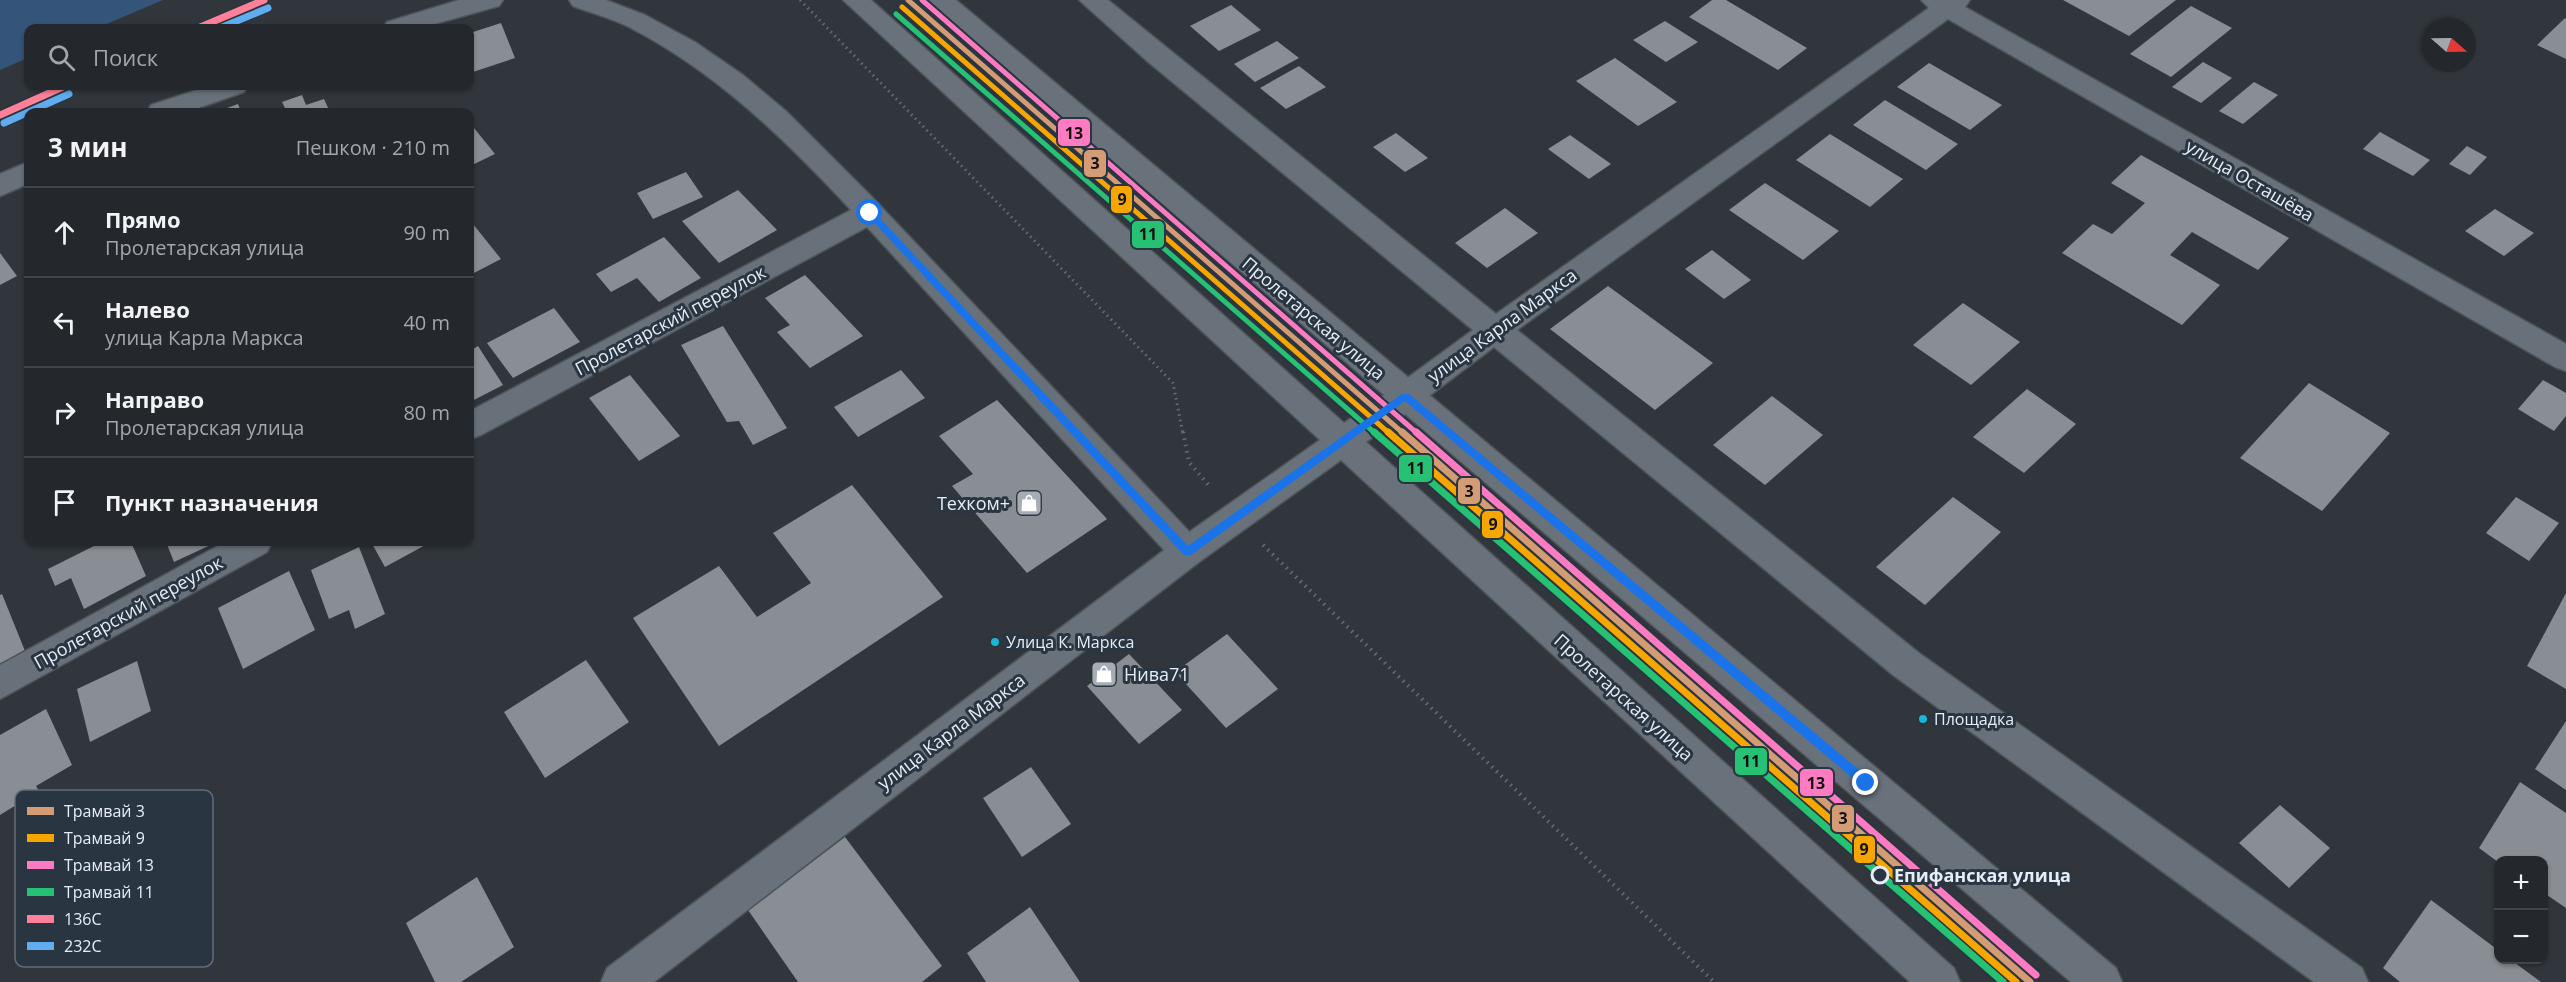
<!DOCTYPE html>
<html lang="ru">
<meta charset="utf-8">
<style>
body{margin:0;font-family:"Open Sans",sans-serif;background:#303439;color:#f1f3f6}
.controls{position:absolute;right:18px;bottom:18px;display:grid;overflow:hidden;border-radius:12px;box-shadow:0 2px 4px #0004}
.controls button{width:54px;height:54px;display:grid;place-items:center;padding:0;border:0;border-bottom:2px solid #414449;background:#24282d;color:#f1f3f6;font:30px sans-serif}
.compass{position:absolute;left:2422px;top:18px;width:54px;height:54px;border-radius:50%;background:#24282d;box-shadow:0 2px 4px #0004;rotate:110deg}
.stop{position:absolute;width:18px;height:18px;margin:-14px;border:4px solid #1a73e8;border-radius:50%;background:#fff}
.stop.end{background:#1a73e8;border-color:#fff;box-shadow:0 2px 6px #0008}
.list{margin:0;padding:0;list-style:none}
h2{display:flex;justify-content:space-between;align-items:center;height:78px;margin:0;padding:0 24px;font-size:26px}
h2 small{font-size:20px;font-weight:400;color:#a3a6aa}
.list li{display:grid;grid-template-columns:39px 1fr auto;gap:18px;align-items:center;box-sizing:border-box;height:90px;padding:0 24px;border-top:2px solid #414449}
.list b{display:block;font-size:22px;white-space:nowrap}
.list p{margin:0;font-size:20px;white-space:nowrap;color:#a3a6aa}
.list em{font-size:20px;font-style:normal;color:#a3a6aa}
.icon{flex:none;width:33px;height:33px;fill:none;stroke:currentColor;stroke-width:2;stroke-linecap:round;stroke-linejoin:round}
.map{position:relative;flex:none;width:2566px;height:982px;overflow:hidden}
.search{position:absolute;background:#24282d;box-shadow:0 2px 4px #0004;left:24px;top:24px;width:450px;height:66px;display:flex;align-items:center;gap:15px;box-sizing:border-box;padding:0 21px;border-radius:12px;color:#a3a6aa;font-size:22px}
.panel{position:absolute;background:#24282d;box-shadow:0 2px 4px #0004;left:24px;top:108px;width:450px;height:438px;border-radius:12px}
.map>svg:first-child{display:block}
.green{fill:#35547a}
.building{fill:#898e94}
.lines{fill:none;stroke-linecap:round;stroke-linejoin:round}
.minor-casing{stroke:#4e5359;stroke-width:3}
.major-casing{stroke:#4e5359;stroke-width:3}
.path-far1{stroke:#676d75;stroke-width:3;stroke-dasharray:1.5 4;stroke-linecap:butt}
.path{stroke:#676d75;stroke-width:4;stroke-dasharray:1.5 5;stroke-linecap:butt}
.minor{fill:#68717a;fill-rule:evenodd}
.major{fill:#69727b;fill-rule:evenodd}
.rail-1-casing{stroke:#2a3542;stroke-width:10}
.rail-2-casing{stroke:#2a3542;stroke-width:10}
.rail-1{stroke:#ff8098;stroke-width:7}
.rail-2{stroke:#60acee;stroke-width:7}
.tram-1-far1-casing{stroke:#2a3542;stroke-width:9}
.tram-1-casing{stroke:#2a3542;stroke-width:11}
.tram-2-far1-casing{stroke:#2a3542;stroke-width:9}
.tram-2-casing{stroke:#2a3542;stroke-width:11}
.tram-3-far1-casing{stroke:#2a3542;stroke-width:9}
.tram-3-casing{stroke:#2a3542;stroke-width:11}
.tram-4-far1-casing{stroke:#2a3542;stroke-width:9}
.tram-4-casing{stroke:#2a3542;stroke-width:11}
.tram-1-far1{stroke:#d39c74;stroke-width:5}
.tram-1{stroke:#d39c74;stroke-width:7}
.tram-2-far1{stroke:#f7a600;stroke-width:5}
.tram-2{stroke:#f7a600;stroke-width:7}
.tram-3-far1{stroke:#fe7ac1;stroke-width:5}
.tram-3{stroke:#fe7ac1;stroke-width:7}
.tram-4-far1{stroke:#26c172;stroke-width:5}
.tram-4{stroke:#26c172;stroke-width:7}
.route{fill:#1a73e8}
.bus-dot{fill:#1ab6d8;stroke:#2a3542;stroke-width:2}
.stop-dot{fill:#2a3542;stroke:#e6edf6;stroke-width:3}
.labels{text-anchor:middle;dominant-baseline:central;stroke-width:6;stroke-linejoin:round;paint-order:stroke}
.bus-label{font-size:16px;fill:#e6edf6;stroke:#2a3542;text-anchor:start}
.street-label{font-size:18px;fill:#e6edf6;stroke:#2a3542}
.poi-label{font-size:18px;fill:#e6edf6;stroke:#2a3542;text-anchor:end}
.stop-label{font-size:18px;font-weight:bold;fill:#e6edf6;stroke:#2a3542;text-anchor:start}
.key{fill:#2a3542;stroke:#626c78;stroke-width:1.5}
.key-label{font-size:16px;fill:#e6edf6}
.line-badge{stroke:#2a3542;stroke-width:2}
.pale-badge-label{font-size:16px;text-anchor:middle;font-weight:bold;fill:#111}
</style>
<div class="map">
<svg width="2566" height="982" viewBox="0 0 2566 982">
<rect width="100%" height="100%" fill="#30363c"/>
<polygon class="green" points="0,0 163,0 97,28 28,28 28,58 0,70"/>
<g class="building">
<polygon points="1712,0 1726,0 1807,48 1778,70 1689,17"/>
<polygon points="2063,0 2176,0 2129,36"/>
<polygon points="1231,5 1261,30 1219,51 1190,26"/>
<polygon points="2191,6 2232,28 2171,77 2130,54"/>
<polygon points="2565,18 2566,19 2566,59 2537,45"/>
<polygon points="1665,21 1698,42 1666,62 1633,40"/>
<polygon points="501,23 515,58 470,73 470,33"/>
<polygon points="1277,41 1299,58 1255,82 1234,64"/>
<polygon points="1615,58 1677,102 1638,126 1576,81"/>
<polygon points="2203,62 2232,78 2201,103 2172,87"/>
<polygon points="1929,63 2002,105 1970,130 1897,87"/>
<polygon points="1299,66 1326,87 1286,109 1260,88"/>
<polygon points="2254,82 2278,95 2243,124 2219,111"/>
<polygon points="302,95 306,105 324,99 330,112 287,112 282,102"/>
<polygon points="1885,100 1958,144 1926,170 1853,125"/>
<polygon points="238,104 241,112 216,112"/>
<polygon points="470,123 495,154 470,166"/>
<polygon points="2380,132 2430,160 2413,176 2363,149"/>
<polygon points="1396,133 1428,158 1405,172 1373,147"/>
<polygon points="1830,134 1903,179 1870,207 1796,160"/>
<polygon points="1570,135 1611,164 1589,179 1548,149"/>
<polygon points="2467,146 2487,157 2470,175 2449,164"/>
<polygon points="2141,155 2289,238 2258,270 2192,232 2170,255 2220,285 2182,325 2062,253 2093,224 2112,234 2145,203 2111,183"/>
<polygon points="686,172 703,197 653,219 637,193"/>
<polygon points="1765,183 1839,231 1803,260 1729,210"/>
<polygon points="738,190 777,230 719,263 682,221"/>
<polygon points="1505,208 1538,233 1487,268 1455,243"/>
<polygon points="2495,209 2534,233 2504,256 2465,231"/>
<polygon points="473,224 501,259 470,275 470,226"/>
<polygon points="664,237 701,278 659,302 637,278 611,292 596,274"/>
<polygon points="1712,250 1751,280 1724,299 1685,269"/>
<polygon points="0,253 17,276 0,285"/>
<polygon points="805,275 863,336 810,368 777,332 790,325 765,298"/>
<polygon points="1608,286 1713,363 1655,410 1550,329"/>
<polygon points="1963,303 2020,342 1971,385 1913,345"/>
<polygon points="554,308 580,342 513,378 487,343"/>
<polygon points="723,326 787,428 753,445 739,421 727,422 681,345"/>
<polygon points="478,346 503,385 470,402 470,351"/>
<polygon points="901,370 925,398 858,437 834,407"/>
<polygon points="630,375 680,436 639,461 589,398"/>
<polygon points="2543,380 2566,393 2566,416 2554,431 2518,409"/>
<polygon points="2309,383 2390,433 2322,511 2240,458"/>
<polygon points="2027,389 2076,424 2024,473 1973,437"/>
<polygon points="1772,396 1823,435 1765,485 1713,445"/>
<polygon points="997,400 1107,519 1027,573 952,486 973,474 939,436"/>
<polygon points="852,485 943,597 719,746 633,618 719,566 757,617 811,583 773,533"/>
<polygon points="1953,497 2001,532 1925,605 1876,567"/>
<polygon points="2516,497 2559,523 2529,561 2486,533"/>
<polygon points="102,542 131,542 146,576 84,609 71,578 55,586 48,569"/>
<polygon points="166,542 217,542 174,562"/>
<polygon points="371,542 431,542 385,567"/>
<polygon points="359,547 385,614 355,629 349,610 329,619 311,570"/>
<polygon points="289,571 315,630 243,669 218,608"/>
<polygon points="2566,593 2566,689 2527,666"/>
<polygon points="2,594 27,656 0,670 0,595"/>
<polygon points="1227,634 1278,689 1226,728 1175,672"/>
<polygon points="1129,654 1182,710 1139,744 1087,686"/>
<polygon points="586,660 629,722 545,778 504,712"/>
<polygon points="137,661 151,711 90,742 77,689"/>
<polygon points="46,709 72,765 36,786 39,791 0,815 0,735"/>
<polygon points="2566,721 2566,790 2535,769"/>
<polygon points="1031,767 1071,824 1022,857 983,798"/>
<polygon points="2520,782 2566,813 2566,908 2544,893 2544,860 2498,862 2479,848"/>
<polygon points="2280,805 2330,848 2289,888 2239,843"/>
<polygon points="845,837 942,966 922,982 798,982 748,910"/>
<polygon points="477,877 514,947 461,982 435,982 406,923"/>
<polygon points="2431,900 2498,950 2498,960 2511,960 2541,982 2400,982 2383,968"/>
<polygon points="1030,907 1080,982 986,982 967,953"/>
</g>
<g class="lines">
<defs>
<g id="minor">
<polygon points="459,0 503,0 499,6 420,28 383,28 387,22"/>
<path d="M569,0H606L645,15L695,42L743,75L787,112L870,195L1199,542L1204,552L1199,562L1187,566L1175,562L867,227L481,435L470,439V411L851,210C785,139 716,72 629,27C611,18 591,13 573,6Z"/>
<polygon points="1079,0 1108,0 1496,314 1929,8 1921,0 1970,0 1965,7 2566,344 2566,371 2555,367 1948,19 1517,330 1919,653 2362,968 2368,982 2314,982 1893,675 1494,347 1417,405 1406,408 1395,405 1390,396 1395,387 1473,330 1147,61"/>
<polygon points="209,86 248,86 244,92 187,112 147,112 151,105"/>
<polygon points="28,162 28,184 0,196 0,174"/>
<polygon points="225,542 272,542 267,552 0,699 0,665"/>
</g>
<polygon id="major" points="843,0 871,0 1344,423 1384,395 927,0 956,0 2116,968 2122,982 2071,982 1405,414 1366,442 1954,968 1960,982 1910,982 1341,460 1199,562 654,982 601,982 607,968 1175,542 1320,440"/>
</defs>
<use href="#minor" class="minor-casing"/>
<use href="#major" class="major-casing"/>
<polyline class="path-far1" points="800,0 1173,383 1183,434"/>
<g class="path">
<polyline points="1183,432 1189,462 1210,487"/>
<polyline points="1263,545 1714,982"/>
</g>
<use href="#minor" class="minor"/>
<use href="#major" class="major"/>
<defs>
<g id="rail-1">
<polyline points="198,28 264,0"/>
<polyline points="0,115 65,86"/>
</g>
<g id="rail-2">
<polyline points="220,28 268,8"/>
<polyline points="4,123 69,94"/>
</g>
</defs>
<use href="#rail-1" class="rail-1-casing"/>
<use href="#rail-2" class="rail-2-casing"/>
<use href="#rail-1" class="rail-1"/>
<use href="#rail-2" class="rail-2"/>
<defs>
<polyline id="tram-1-far1" points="908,0 1404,434"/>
<polyline id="tram-1" points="1402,432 2030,982"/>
<polyline id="tram-2-far1" points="902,7 1390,434"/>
<polyline id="tram-2" points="1388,432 2016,982"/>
<polyline id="tram-3-far1" points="922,0 1418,434"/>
<polyline id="tram-3" points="1416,432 2036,975"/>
<polyline id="tram-4-far1" points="896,14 1376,434"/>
<polyline id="tram-4" points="1374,432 2003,982"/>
</defs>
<use href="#tram-1-far1" class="tram-1-far1-casing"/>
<use href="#tram-1" class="tram-1-casing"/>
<use href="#tram-2-far1" class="tram-2-far1-casing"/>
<use href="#tram-2" class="tram-2-casing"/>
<use href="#tram-3-far1" class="tram-3-far1-casing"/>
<use href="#tram-3" class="tram-3-casing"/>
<use href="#tram-4-far1" class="tram-4-far1-casing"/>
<use href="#tram-4" class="tram-4-casing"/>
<use href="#tram-1-far1" class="tram-1-far1"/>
<use href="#tram-1" class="tram-1"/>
<use href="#tram-2-far1" class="tram-2-far1"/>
<use href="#tram-2" class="tram-2"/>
<use href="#tram-3-far1" class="tram-3-far1"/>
<use href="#tram-3" class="tram-3"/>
<use href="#tram-4-far1" class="tram-4-far1"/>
<use href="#tram-4" class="tram-4"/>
</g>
<polygon class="route" points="867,211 873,211 1188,546 1402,394 1409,394 1870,779 1870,786 1862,786 1405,401 1191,555 1184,555 867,215"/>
<defs>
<symbol id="shop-square" viewBox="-11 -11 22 22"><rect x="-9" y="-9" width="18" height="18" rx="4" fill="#a6adb5" stroke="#2a3542"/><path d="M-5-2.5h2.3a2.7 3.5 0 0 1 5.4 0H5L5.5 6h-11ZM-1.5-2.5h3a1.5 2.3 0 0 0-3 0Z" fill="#fff"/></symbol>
</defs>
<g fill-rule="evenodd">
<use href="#shop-square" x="1014" y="488" width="30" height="30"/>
<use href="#shop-square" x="1089" y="659" width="30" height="30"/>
</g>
<g class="bus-dot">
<circle cx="995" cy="642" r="5"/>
<circle cx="1923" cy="719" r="5"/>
</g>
<circle class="stop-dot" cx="1880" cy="875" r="8"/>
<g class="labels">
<g class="bus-label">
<text x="1006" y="642">Улица К. Маркса</text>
<text x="1934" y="719">Площадка</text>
</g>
<g class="street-label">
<text transform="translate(2250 180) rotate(30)">улица Осташёва</text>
<text transform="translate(1314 318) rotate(40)">Пролетарская улица</text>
<text transform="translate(670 320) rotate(-28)">Пролетарский переулок</text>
<text transform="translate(1502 325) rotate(-36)">улица Карла Маркса</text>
<text transform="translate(128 612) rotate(-29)">Пролетарский переулок</text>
<text transform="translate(1624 697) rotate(42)">Пролетарская улица</text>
<text transform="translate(951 731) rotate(-37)">улица Карла Маркса</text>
</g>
<g class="poi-label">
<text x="1010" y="503">Техком+</text>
<text x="1124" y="674" text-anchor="start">Нива71</text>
</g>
<g class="stop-label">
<text x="1894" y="875">Епифанская улица</text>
</g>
</g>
<rect x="15" y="790" width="198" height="177" rx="9" class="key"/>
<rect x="27" y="807" width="27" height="8" fill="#d39c74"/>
<rect x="27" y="834" width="27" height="8" fill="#f7a600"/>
<rect x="27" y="861" width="27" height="8" fill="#fe7ac1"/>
<rect x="27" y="888" width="27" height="8" fill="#26c172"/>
<rect x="27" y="915" width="27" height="8" fill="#ff8098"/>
<rect x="27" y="942" width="27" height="8" fill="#60acee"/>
<g class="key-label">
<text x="64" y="817">Трамвай 3</text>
<text x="64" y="844">Трамвай 9</text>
<text x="64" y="871">Трамвай 13</text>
<text x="64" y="898">Трамвай 11</text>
<text x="64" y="925">136С</text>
<text x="64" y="952">232C</text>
</g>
<g class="line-badge">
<rect x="1057" y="118" width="34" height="29" rx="6" fill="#fe7ac1"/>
<rect x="1083" y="149" width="24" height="29" rx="6" fill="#d39c74"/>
<rect x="1110" y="185" width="23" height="29" rx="6" fill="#f7a600"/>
<rect x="1131" y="220" width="34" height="29" rx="6" fill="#26c172"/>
<rect x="1398" y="454" width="35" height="29" rx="6" fill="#26c172"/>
<rect x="1457" y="477" width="24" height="28" rx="6" fill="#d39c74"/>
<rect x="1481" y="510" width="23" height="29" rx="6" fill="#f7a600"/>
<rect x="1734" y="747" width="34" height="29" rx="6" fill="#26c172"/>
<rect x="1799" y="768" width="35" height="29" rx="6" fill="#fe7ac1"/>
<rect x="1831" y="804" width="24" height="29" rx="6" fill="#d39c74"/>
<rect x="1853" y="835" width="23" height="29" rx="6" fill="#f7a600"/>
</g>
<g class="pale-badge-label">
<text x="1074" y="139">13</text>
<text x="1095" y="169">3</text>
<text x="1122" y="205">9</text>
<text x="1148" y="240">11</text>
<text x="1416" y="474">11</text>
<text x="1469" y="497">3</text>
<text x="1493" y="530">9</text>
<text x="1751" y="767">11</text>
<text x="1816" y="789">13</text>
<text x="1843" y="824">3</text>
<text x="1864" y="855">9</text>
</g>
</svg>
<div class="controls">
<button>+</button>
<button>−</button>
</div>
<svg class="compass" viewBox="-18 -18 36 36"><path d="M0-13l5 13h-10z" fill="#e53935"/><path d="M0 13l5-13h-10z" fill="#a3a6aa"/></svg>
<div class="stop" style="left:870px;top:213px"></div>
<div class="stop end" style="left:1866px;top:783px"></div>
<div class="search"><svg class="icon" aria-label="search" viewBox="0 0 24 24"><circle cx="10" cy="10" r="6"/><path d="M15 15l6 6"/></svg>Поиск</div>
<section class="panel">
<h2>3 мин<small>Пешком · 210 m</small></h2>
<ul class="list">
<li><svg class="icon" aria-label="ahead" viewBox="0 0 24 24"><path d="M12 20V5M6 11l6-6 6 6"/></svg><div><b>Прямо</b><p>Пролетарская улица</p></div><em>90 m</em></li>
<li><svg class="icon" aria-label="left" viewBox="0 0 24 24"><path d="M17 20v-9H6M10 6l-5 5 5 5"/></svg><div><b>Налево</b><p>улица Карла Маркса</p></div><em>40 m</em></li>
<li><svg class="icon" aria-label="right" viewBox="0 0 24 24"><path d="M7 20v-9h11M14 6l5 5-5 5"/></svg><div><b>Направо</b><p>Пролетарская улица</p></div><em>80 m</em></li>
<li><svg class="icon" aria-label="arrive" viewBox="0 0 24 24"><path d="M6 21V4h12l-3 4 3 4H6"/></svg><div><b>Пункт назначения</b></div></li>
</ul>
</section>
</div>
